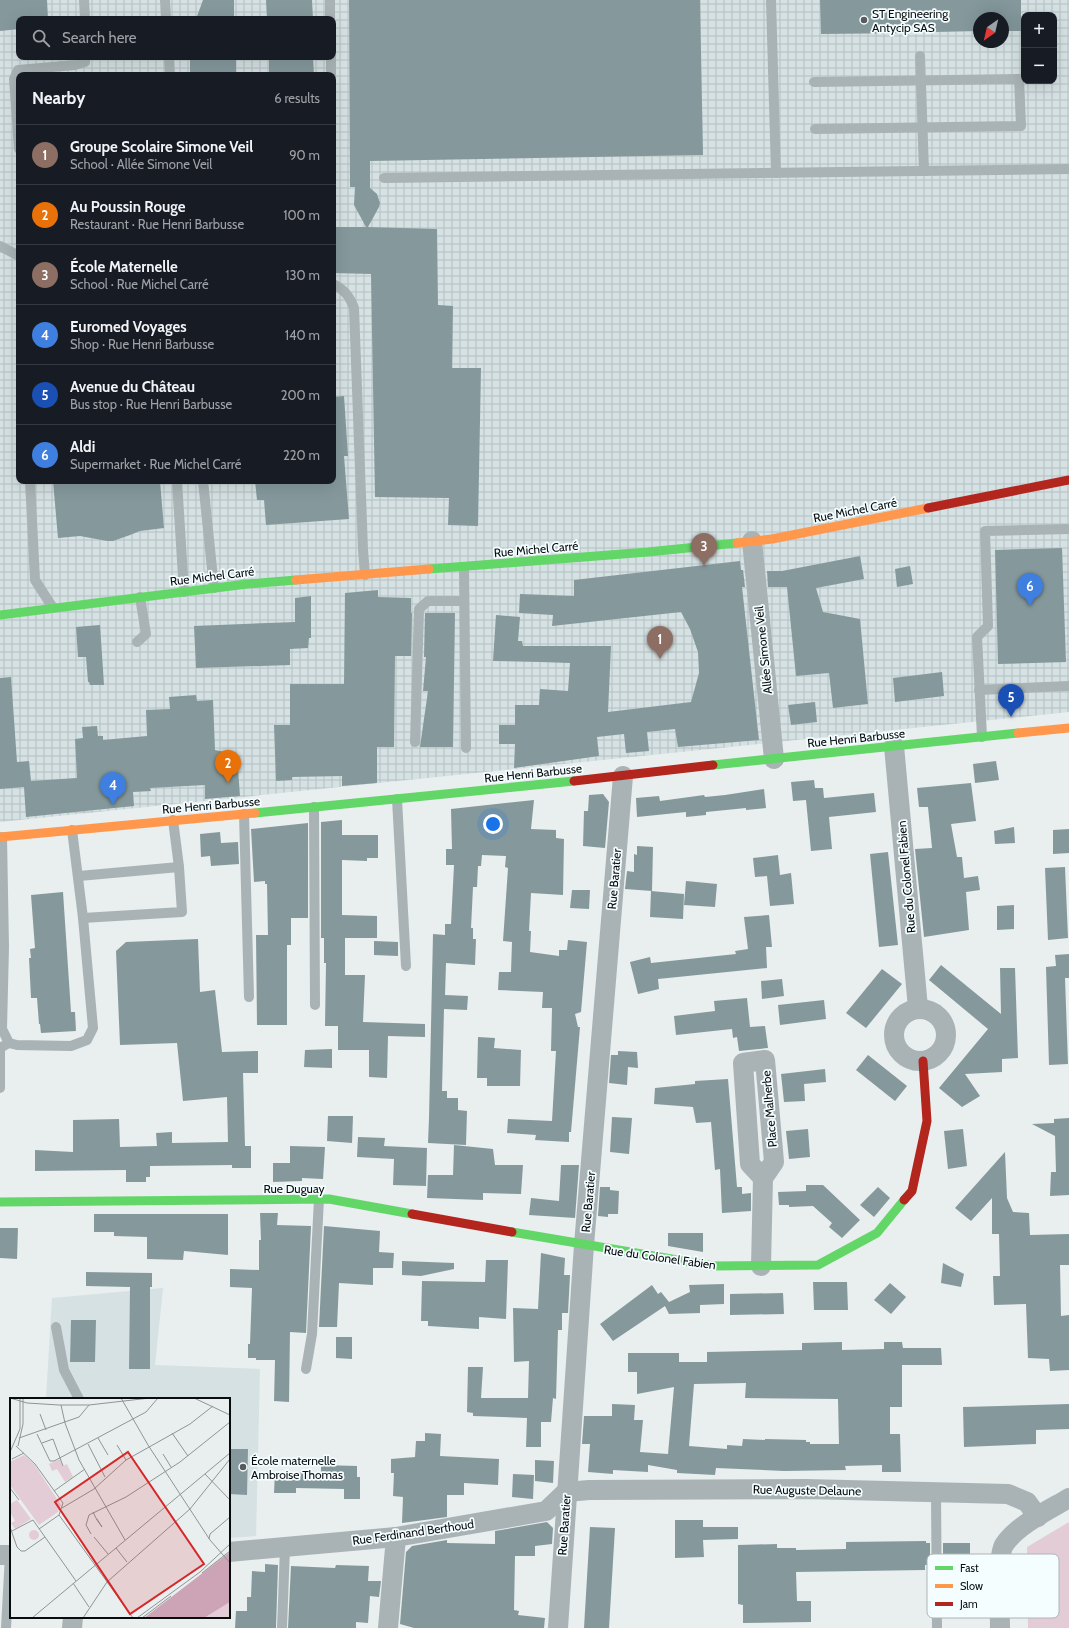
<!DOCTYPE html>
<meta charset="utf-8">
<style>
body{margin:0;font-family:Cabin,sans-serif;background:#242831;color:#f1f3f6}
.controls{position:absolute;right:12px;top:12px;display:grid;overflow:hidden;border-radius:8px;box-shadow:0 4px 16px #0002}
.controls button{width:36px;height:36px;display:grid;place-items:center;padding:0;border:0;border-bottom:1px solid #363941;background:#171b24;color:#f1f3f6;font:20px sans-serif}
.compass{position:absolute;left:973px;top:12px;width:36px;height:36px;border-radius:50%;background:#171b24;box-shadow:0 4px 16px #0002;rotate:214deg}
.you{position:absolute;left:493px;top:824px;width:14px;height:14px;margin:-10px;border:3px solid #fff;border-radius:50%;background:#1a73e8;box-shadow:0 0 0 6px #1a73e833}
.badge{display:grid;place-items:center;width:26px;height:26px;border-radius:50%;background:#acafb1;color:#fff;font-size:13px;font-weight:700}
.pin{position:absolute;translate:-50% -33px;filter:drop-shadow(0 1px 2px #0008)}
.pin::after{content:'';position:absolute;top:21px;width:14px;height:12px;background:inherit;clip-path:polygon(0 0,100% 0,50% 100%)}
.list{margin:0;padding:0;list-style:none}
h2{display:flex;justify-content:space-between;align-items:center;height:52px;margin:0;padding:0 16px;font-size:17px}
h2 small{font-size:13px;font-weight:400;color:#9ea1a6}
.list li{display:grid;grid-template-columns:26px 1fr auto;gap:12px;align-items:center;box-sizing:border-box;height:60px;padding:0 16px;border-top:1px solid #363941}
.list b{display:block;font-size:15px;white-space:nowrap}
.list p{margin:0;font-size:13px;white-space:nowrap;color:#9ea1a6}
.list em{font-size:13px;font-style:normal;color:#9ea1a6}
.icon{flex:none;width:22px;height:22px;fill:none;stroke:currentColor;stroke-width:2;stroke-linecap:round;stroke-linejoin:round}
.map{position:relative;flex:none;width:1069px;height:1628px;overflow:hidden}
.search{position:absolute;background:#171b24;box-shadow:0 4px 16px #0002;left:16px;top:16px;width:320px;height:44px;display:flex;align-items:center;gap:10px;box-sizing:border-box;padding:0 14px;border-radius:8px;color:#9ea1a6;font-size:15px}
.panel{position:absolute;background:#171b24;box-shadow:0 4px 16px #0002;left:16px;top:72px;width:320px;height:412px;border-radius:8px}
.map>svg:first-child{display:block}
.built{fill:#d5e1e3}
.industrial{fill:url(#industrial-grid);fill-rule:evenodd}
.green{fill:#e4ccd7}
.building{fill:#85999c;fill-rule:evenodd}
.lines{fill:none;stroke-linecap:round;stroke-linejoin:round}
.lane{stroke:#a9b3b5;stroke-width:10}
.street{stroke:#a9b3b5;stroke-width:20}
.fast{stroke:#63d668;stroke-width:9}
.slow{stroke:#ff974d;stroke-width:9}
.jam{stroke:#b3261e;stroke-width:9}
.poi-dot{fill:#575b5c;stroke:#f4fdff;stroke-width:1.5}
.labels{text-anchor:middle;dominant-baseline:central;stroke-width:3.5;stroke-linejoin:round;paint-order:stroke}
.poi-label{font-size:12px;fill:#090c0d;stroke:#f4fdff;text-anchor:start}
.street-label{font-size:12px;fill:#090c0d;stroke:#f4fdff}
.inset-road{fill:none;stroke:#8f9495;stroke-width:1}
.view{fill:#d62828;fill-opacity:0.15;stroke:#d62828;stroke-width:2}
.inset-edge{fill:none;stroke:#090c0d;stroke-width:2}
.key{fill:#f4fdff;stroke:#aeb5b6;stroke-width:1}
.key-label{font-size:11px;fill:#090c0d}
</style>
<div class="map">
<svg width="1069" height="1628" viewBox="0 0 1069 1628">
<defs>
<pattern id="industrial-grid" width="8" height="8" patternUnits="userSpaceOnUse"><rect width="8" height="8" fill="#d5e1e3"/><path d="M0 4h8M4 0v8" fill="none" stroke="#b6c0c2"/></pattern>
</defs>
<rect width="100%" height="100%" fill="#e9eeef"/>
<polygon class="built" points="163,1288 155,1365 260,1369 256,1536 229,1538 229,1399 46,1399 52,1298"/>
<path class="industrial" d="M0,0H1069V712L0,822ZM1024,15H1054V81H1024ZM979,18H1003V42H979ZM19,19H333V57H19ZM19,75H333V481H19Z"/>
<polygon class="green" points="1069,1522 1069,1628 1028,1628 1027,1547"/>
<g class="building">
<polygon points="0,0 47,0 48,19 19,19 19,29 0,31"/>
<polygon points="203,0 234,0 234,19 196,19"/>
<polygon points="266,0 312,0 313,19 267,19"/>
<polygon points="349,0 700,0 703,155 370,161 370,188 377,194 380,203 379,207 368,227 437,229 438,305 453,306 452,368 481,368 478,526 448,525 449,498 375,497 371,274 333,273 333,227 366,227 354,205 355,187 350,187"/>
<polygon points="820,0 1021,0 1021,31 1003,31 1003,18 979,18 979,31 934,32 934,26 907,26 907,33 821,34"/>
<rect x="190" y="57" width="46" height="18"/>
<polygon points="269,57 313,57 314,75 269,75"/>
<polygon points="344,396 348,456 344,456 349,519 266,525 264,500 257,500 255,481 333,481 333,397"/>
<polygon points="53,481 160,481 164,528 140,531 130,535 113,541 107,541 80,536 58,538"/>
<polygon points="1062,548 1066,662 998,664 995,550"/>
<polygon points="860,556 864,579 816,588 823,612 860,619 868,704 833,708 829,673 796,676 787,587 768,587 767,571 782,571"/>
<polygon points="740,561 741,570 743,570 745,587 742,587 759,740 678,747 675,729 647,732 649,751 626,753 624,734 597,737 599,756 514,768 515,744 499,744 499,725 515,725 515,705 539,705 540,689 568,691 570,663 541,662 493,661 496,615 520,617 518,641 522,641 523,646 611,646 608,712 691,702 699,673 698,652 690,629 681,612 552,626 553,615 519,613 520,594 574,596 574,580"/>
<polygon points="910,566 913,584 897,587 895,569"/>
<polygon points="378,590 378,597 411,598 411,613 412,613 411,656 395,656 394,747 377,747 377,783 342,786 342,776 292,777 292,780 276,781 274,725 290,725 290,684 344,684 345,593"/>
<polygon points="311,596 311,638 309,638 308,648 290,649 290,665 196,668 194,626 295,622 295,598"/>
<polygon points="425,613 455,613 453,747 420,747 428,691 423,691 426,657 424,657"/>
<polygon points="100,625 104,685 90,685 89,682 88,682 86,657 78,657 76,627"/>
<polygon points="942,672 944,696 895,702 893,678"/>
<polygon points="11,677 17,762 29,761 31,781 77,778 75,739 83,738 82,727 97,726 98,736 103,736 103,740 147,736 146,710 170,709 169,697 196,695 197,701 213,700 215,750 224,752 224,770 238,769 240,796 205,799 205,785 150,788 151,791 133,792 134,806 26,817 24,787 0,789 0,678"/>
<polygon points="815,702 817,722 791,725 788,705"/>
<polygon points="996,761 999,780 975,783 973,764"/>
<polygon points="814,780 815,788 823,788 824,798 874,793 876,812 829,817 832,849 811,851 806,800 793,801 791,782"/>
<polygon points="971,783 976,821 951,824 957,857 962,857 964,878 978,876 980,890 966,892 969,930 924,937 915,849 932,848 928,807 919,807 917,788"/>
<polygon points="764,789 766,808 746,810 746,808 706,812 706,815 686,817 686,812 637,817 636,798 659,796 660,801 704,795 705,797 725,795"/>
<polygon points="603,794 609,802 605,848 583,846 584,811 588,811 589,795"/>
<polygon points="534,800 531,829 556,830 556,838 564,839 563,895 531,893 529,931 531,931 530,952 559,956 559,950 567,950 568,940 587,942 581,1012 575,1014 578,1027 580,1027 571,1132 569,1132 569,1142 535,1140 536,1135 507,1133 508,1119 552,1121 556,1051 551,1051 552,1008 542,1008 543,992 498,990 499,972 511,972 512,942 503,941 508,868 505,867 506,856 482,855 481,866 478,866 477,887 473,887 471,928 473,928 473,939 476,939 475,965 446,963 445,995 468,996 467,1010 444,1009 442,1091 447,1091 447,1098 458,1098 458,1110 467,1111 466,1145 428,1143 429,1118 433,934 445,935 445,924 451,924 454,865 446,865 446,849 452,849 451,809"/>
<polygon points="342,820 342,835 378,835 378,858 367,858 367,861 342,860 342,915 377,916 377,938 345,938 345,975 365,975 363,1022 425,1024 425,1037 388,1036 387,1078 369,1077 369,1050 338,1050 338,1026 325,1026 326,963 324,963 324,938 321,938 321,822"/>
<polygon points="308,823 308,918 291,918 291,945 287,945 287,1025 257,1025 256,935 268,935 267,884 265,884 265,881 254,882 251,829"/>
<polygon points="1014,827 1015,843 995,844 994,831"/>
<polygon points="1069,829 1069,853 1053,854 1053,830"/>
<polygon points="220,832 221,843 238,842 239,864 211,866 210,856 201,857 200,834"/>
<polygon points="637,846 653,847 652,891 625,889 627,871 634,872 634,854 637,855"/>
<polygon points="888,852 898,945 879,947 870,854"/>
<polygon points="778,855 780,875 791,873 794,904 770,906 767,876 755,877 753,858"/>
<polygon points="1065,867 1068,938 1048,940 1045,868"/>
<polygon points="686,881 717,884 715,907 684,905"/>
<polygon points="572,890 590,890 589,909 570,908"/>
<polygon points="651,891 684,894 683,919 650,917"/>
<polygon points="63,892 71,1012 75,1012 76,1031 41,1033 40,1024 39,1024 37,998 31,998 29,958 31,958 30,949 35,948 31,895"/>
<polygon points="1014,905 1014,929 997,930 997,906"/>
<polygon points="769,915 772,947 766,947 767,968 658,979 659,989 638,994 630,962 650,957 651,963 736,954 735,951 748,949 744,917"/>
<polygon points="198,939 200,992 215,990 222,1052 258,1051 258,1073 243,1073 245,1146 251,1146 251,1168 232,1168 232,1165 150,1166 150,1177 146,1177 146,1182 126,1182 126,1170 35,1171 35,1150 73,1152 73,1120 119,1119 120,1147 157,1146 156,1133 172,1132 172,1143 228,1142 227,1097 183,1101 177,1043 120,1045 116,951 126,942"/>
<polygon points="374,941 398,942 398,956 374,955"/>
<polygon points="1069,954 1069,978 1065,978 1068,1064 1049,1065 1046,967 1056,966 1055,955"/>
<polygon points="941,965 1001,1014 1000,968 1015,968 1018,1058 1002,1059 1002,1072 965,1074 980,1096 962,1107 939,1088 988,1029 929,980"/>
<polygon points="882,969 902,984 866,1028 846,1013"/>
<polygon points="782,979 784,996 762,999 761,981"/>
<polygon points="747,998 750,1027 765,1026 768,1048 739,1051 737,1037 733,1038 732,1029 676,1035 674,1016 715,1011 714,1001"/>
<polygon points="824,1000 826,1019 780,1025 778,1005"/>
<polygon points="478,1037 495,1038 494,1048 521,1050 520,1086 487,1086 487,1078 477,1078"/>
<polygon points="332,1049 332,1068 304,1067 305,1050"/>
<polygon points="618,1051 637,1052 638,1068 628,1067 627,1085 609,1083 611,1055 618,1055"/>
<polygon points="868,1055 907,1086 895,1101 856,1070"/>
<polygon points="825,1069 826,1082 804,1084 805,1101 784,1102 781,1074"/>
<polygon points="728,1079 737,1187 742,1187 742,1194 751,1193 751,1211 722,1213 720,1169 715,1170 711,1122 696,1123 693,1107 654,1104 655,1088 695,1084 695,1081"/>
<polygon points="328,1116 353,1116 352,1143 327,1141"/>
<polygon points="612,1117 632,1118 629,1154 610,1152"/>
<polygon points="1069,1118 1069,1195 1050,1196 1051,1172 1056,1172 1055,1136 1032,1124 1054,1123 1054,1119"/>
<polygon points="808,1129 810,1157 789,1159 786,1131"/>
<polygon points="963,1129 967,1166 948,1169 944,1131"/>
<polygon points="358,1137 385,1138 384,1146 427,1148 426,1186 393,1185 394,1159 357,1157"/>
<polygon points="454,1145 493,1149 495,1165 523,1165 521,1194 483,1193 483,1200 427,1198 428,1175 453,1175"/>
<polygon points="290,1146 325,1147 323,1179 302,1178 302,1181 273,1182 273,1163 290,1163"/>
<polygon points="1005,1152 1007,1198 1013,1212 1029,1213 1030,1235 1069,1234 1069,1265 1060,1265 1061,1316 1069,1315 1069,1370 1050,1371 1049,1359 1028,1358 1026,1304 994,1305 993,1276 1000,1276 999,1234 992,1234 992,1198 971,1221 955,1208"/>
<polygon points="561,1165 579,1165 575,1218 529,1215 531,1198 559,1201"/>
<polygon points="806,1185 823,1185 860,1220 842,1238 829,1227 832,1223 813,1206 789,1207 789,1205 779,1205 778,1192 806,1191"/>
<polygon points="600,1187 610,1187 610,1190 619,1191 618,1214 608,1214 608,1217 598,1216"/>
<polygon points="878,1187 890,1198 874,1217 860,1205"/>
<polygon points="260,1213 278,1213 277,1225 311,1226 306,1333 290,1332 289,1402 274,1401 275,1360 256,1360 256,1358 248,1358 248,1344 250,1344 252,1288 230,1287 230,1269 259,1270 259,1240 261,1240"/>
<polygon points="94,1214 228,1214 228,1255 184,1251 183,1260 147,1259 147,1237 114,1236 114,1232 94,1232"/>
<polygon points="324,1226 380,1231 379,1252 394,1253 393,1268 373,1268 373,1285 339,1283 337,1327 319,1327"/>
<polygon points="0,1228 18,1228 17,1259 0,1258"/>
<polygon points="668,1233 703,1233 703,1252 668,1246"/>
<polygon points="541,1253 565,1258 564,1275 570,1275 568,1313 562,1313 562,1330 558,1330 556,1399 553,1398 551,1422 541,1422 541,1447 526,1447 527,1418 473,1416 473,1413 467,1412 468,1367 483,1367 481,1398 528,1398 529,1361 514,1362 513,1308 538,1309"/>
<polygon points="486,1260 508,1260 506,1319 479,1317 479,1329 428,1326 428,1321 421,1321 422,1281 485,1282"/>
<polygon points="402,1261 454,1263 454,1269 421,1276 402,1275"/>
<polygon points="943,1263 964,1274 961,1287 941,1283"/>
<polygon points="86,1272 152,1273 152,1287 150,1287 150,1369 129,1369 130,1287 86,1286"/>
<polygon points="813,1282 847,1282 848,1310 814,1310"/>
<polygon points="890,1283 906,1297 891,1314 874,1300"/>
<polygon points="724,1284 724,1304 700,1305 700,1313 669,1314 665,1306 613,1341 600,1324 652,1285 658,1294 661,1292 669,1302 690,1292 689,1285"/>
<polygon points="783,1293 784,1314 730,1315 730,1294"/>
<polygon points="71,1320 96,1320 95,1362 70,1362"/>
<polygon points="336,1337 352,1337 352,1359 336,1358"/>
<path d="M842,1342V1350L884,1349V1342H902L903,1348H941L942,1365H902V1407H890V1434H900L901,1472H882V1465L845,1466L846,1470L784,1471L716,1468L715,1475L677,1473V1470L648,1465V1472L613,1470V1474L588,1472L590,1444H582L584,1416H612V1404L635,1405L634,1420H643L640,1452L668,1454L674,1387L637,1394V1372H628V1353H679V1362H707V1352L802,1350V1343ZM746,1383L745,1398L838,1399L839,1444H810V1442H806V1440L765,1439V1440L743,1439L742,1446L727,1445V1449L689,1446L694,1384Z"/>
<polygon points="1069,1404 1069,1429 1036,1430 1036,1444 964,1447 963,1407"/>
<polygon points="425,1433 441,1434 440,1456 499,1459 498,1485 464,1483 464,1495 447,1495 447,1517 402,1523 403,1497 393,1496 394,1473 391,1473 391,1459 415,1457 416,1441 425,1441"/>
<polygon points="229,1449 248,1449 247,1495 229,1494"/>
<polygon points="535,1460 554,1461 553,1483 535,1481"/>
<polygon points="321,1465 357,1466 357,1477 360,1477 360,1499 344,1499 344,1489 296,1488 296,1493 274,1493 275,1472 321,1473"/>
<polygon points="513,1474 534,1475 533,1499 512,1497"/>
<polygon points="675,1520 703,1520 703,1527 738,1527 738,1539 703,1540 704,1557 675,1558"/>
<polygon points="547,1522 553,1528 552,1544 535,1546 535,1556 515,1556 514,1610 519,1611 518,1615 545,1618 544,1628 414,1628 400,1624 406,1552 412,1546 447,1540 447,1543 495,1544 495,1531"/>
<polygon points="590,1527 615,1528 609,1628 584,1628"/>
<polygon points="926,1541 926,1543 930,1543 930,1565 925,1565 925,1570 796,1572 797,1601 811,1601 811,1622 743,1623 743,1605 738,1604 738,1545 777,1544 777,1548 796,1548 796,1550 846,1549 846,1542"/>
<polygon points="943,1543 970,1543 970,1564 943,1565"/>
<polygon points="265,1564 278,1565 276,1628 235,1628 236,1611 247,1611 247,1597 251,1597 252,1571 265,1572"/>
<polygon points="336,1565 369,1566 368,1581 381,1581 379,1597 370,1596 368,1623 356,1622 356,1628 288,1628 291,1566 335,1568"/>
</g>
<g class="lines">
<g class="lane">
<polyline points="84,0 85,19"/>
<polyline points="165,0 166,19"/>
<polyline points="330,0 330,19"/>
<polyline points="771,0 776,173"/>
<polyline points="920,56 924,171"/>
<polyline points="169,57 170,75"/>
<polyline points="331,57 331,75"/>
<polyline points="814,82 1019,79 1021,126 815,129"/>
<polyline points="19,149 14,79 18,70 75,65 85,62 85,57"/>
<polyline points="384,178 1069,169"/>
<polyline points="0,246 19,256"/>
<path d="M333,284C345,290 350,297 354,308L363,550L365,575"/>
<polyline points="30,481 35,580 53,608"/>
<polyline points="177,481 184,592"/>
<polyline points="203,481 214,588"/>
<polyline points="464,567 466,748"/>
<polyline points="137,642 146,634 140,597"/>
<polyline points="979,690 1069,686"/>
<polyline points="982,737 977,637 988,626 985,531 1069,529"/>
<polyline points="415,742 419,609 428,601 464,601"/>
<polyline points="397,799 406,966"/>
<polyline points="314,807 315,1005"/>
<polyline points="244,814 249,997"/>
<polyline points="2,837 4,947 2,1029 9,1043"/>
<polyline points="79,876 179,867"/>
<polyline points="83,918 182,912 179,867 173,820"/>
<polyline points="0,1048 9,1043 17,1045 71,1046 87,1040 93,1028 83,918 72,830"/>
<polyline points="0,1088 0,1048"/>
<polyline points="56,1327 64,1370 79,1399"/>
<polyline points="306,1369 312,1334 319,1199"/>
<polyline points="936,1492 937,1628"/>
<polyline points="6,1628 10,1555"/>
<polyline points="282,1628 285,1547"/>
</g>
<g class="street">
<polyline points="752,541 774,759"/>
<polyline points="894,746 918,1008"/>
<circle cx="920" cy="1035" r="26"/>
<polyline points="761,1266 763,1178 774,1162 765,1060 743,1063 750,1164 763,1178"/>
<polyline points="229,1552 396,1537 546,1511 566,1492 589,1490 806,1489 1008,1494 1027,1502 1038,1517"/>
<polyline points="0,1555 11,1555"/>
<polyline points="72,1628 73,1617"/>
<polyline points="388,1628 396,1537"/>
<polyline points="558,1628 584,1245 623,776"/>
<path d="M1000,1628C1000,1612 997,1556 1004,1545C1017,1525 1049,1510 1069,1498"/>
</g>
<g class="fast">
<polyline points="429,569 648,552 737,543"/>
<polyline points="0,615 247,584 296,580"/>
<polyline points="713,765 1018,733"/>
<polyline points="255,813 574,781"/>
<polyline points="0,1202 329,1199 412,1214"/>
<polyline points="512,1232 713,1266 818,1265 877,1233 904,1200"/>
</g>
<g class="slow">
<polyline points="737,543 772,539 928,508"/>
<polyline points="296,580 429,569"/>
<polyline points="1018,733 1069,728"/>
<polyline points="0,837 255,813"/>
</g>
<g class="jam">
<polyline points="928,508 1069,480"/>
<polyline points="574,781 713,765"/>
<polyline points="904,1200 912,1191 927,1121 923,1061"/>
<polyline points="412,1214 512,1232"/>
</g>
</g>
<g class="poi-dot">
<circle cx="864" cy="20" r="4"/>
<circle cx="243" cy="1467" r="4"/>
</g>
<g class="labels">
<g class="poi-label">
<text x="872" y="13">ST Engineering<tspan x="872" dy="14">Antycip SAS</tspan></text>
<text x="251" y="1460">École maternelle<tspan x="251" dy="14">Ambroise Thomas</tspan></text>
</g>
<g class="street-label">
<text transform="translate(855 510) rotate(-11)">Rue Michel Carré</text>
<text transform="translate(536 549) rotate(-5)">Rue Michel Carré</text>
<text transform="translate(212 576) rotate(-7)">Rue Michel Carré</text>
<text transform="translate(763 650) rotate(-96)">Allée Simone Veil</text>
<text transform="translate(856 738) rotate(-6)">Rue Henri Barbusse</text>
<text transform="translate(533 773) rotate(-6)">Rue Henri Barbusse</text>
<text transform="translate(211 805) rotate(-5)">Rue Henri Barbusse</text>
<text transform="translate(906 877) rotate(-95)">Rue du Colonel Fabien</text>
<text transform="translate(614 879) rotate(-85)">Rue Baratier</text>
<text transform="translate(769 1109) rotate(-95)">Place Malherbe</text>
<text x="294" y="1188">Rue Duguay</text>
<text transform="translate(588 1202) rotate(-85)">Rue Baratier</text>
<text transform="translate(660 1257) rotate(8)">Rue du Colonel Fabien</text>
<text transform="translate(807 1490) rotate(1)">Rue Auguste Delaune</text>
<text transform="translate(564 1525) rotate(-86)">Rue Baratier</text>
<text transform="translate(413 1532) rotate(-8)">Rue Ferdinand Berthoud</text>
</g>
</g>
<g transform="translate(10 1398)">
<rect width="220" height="220" fill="#e9eeef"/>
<path d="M14,57L24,66L51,107L48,114L29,127L0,87V64ZM50,61L53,68L57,66L63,79L55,84L47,71L42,73L39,66ZM7,102L21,121L5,131L1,125L5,123L0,114V106ZM19 137a5 5 0 1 1 10 0a5 5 0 1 1-10 0ZM220,204V220H194L210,210Z" fill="#e4ccd7"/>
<path d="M220,154V204L194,220H134Z" fill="#cca4b6"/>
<path class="inset-road" d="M0,0L17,5L49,7H79L140,0M111,0L138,47L200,142L220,165M184,0L220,17M51,7L55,25L69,62L115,142M30,16L36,32M162,35L178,58M27,36L40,63H44L136,14L148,0M9,40L69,19L79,7M88,40L98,57M32,45L43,41L53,68M78,46L95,79M107,47L116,62M6,48L25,66L53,105L49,117M8,48L13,26V0M0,54L10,31V0M153,56L161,69M2,61L14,55M195,76L220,102M0,90L9,102M44,93L75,71M52,110L84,91L116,62L180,26L203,8M83,114L87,122L92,129L87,121M49,117L123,220M0,129L7,149L11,153H15L35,139M29,131L49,117M2,133L23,122L66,183M81,136L76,127L79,117L116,99L170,64L220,24M84,139L98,156M199,141L200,136L220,119M106,150L117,164M192,175L220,153M63,185L79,209M22,220L220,55M73,220L97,184L180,111L220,61M127,220L190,174L220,146M132,220L161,198"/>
<path class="view" d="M118,54L194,166L120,216L45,104Z"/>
<rect width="220" height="220" class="inset-edge"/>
</g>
<rect x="927" y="1554" width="132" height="64" rx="6" class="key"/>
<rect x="935" y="1566" width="18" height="4" fill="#63d668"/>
<rect x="935" y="1584" width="18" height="4" fill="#ff974d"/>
<rect x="935" y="1602" width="18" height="4" fill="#b3261e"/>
<g class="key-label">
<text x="960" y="1572">Fast</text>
<text x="960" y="1590">Slow</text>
<text x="960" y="1608">Jam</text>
</g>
</svg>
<div class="controls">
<button>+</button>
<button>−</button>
</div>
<svg class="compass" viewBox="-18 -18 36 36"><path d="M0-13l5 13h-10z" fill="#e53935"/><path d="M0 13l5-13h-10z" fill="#9ea1a6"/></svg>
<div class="you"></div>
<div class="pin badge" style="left:660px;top:659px;background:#8d6e63">1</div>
<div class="pin badge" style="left:228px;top:783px;background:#e8710a">2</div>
<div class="pin badge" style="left:704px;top:566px;background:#8d6e63">3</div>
<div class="pin badge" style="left:113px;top:805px;background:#3f7fe0">4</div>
<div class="pin badge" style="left:1011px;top:717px;background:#1a4fb4">5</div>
<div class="pin badge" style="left:1030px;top:606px;background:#3f7fe0">6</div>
<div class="search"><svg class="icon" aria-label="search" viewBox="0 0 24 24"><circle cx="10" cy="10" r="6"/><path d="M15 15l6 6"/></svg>Search here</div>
<section class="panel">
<h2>Nearby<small>6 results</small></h2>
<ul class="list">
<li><span class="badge" style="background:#8d6e63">1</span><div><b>Groupe Scolaire Simone Veil</b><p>School · Allée Simone Veil</p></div><em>90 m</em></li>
<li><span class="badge" style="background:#e8710a">2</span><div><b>Au Poussin Rouge</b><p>Restaurant · Rue Henri Barbusse</p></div><em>100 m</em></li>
<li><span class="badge" style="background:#8d6e63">3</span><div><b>École Maternelle</b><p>School · Rue Michel Carré</p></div><em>130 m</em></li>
<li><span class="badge" style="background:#3f7fe0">4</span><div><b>Euromed Voyages</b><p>Shop · Rue Henri Barbusse</p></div><em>140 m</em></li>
<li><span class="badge" style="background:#1a4fb4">5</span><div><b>Avenue du Château</b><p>Bus stop · Rue Henri Barbusse</p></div><em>200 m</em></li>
<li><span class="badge" style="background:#3f7fe0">6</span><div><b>Aldi</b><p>Supermarket · Rue Michel Carré</p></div><em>220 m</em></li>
</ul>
</section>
</div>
